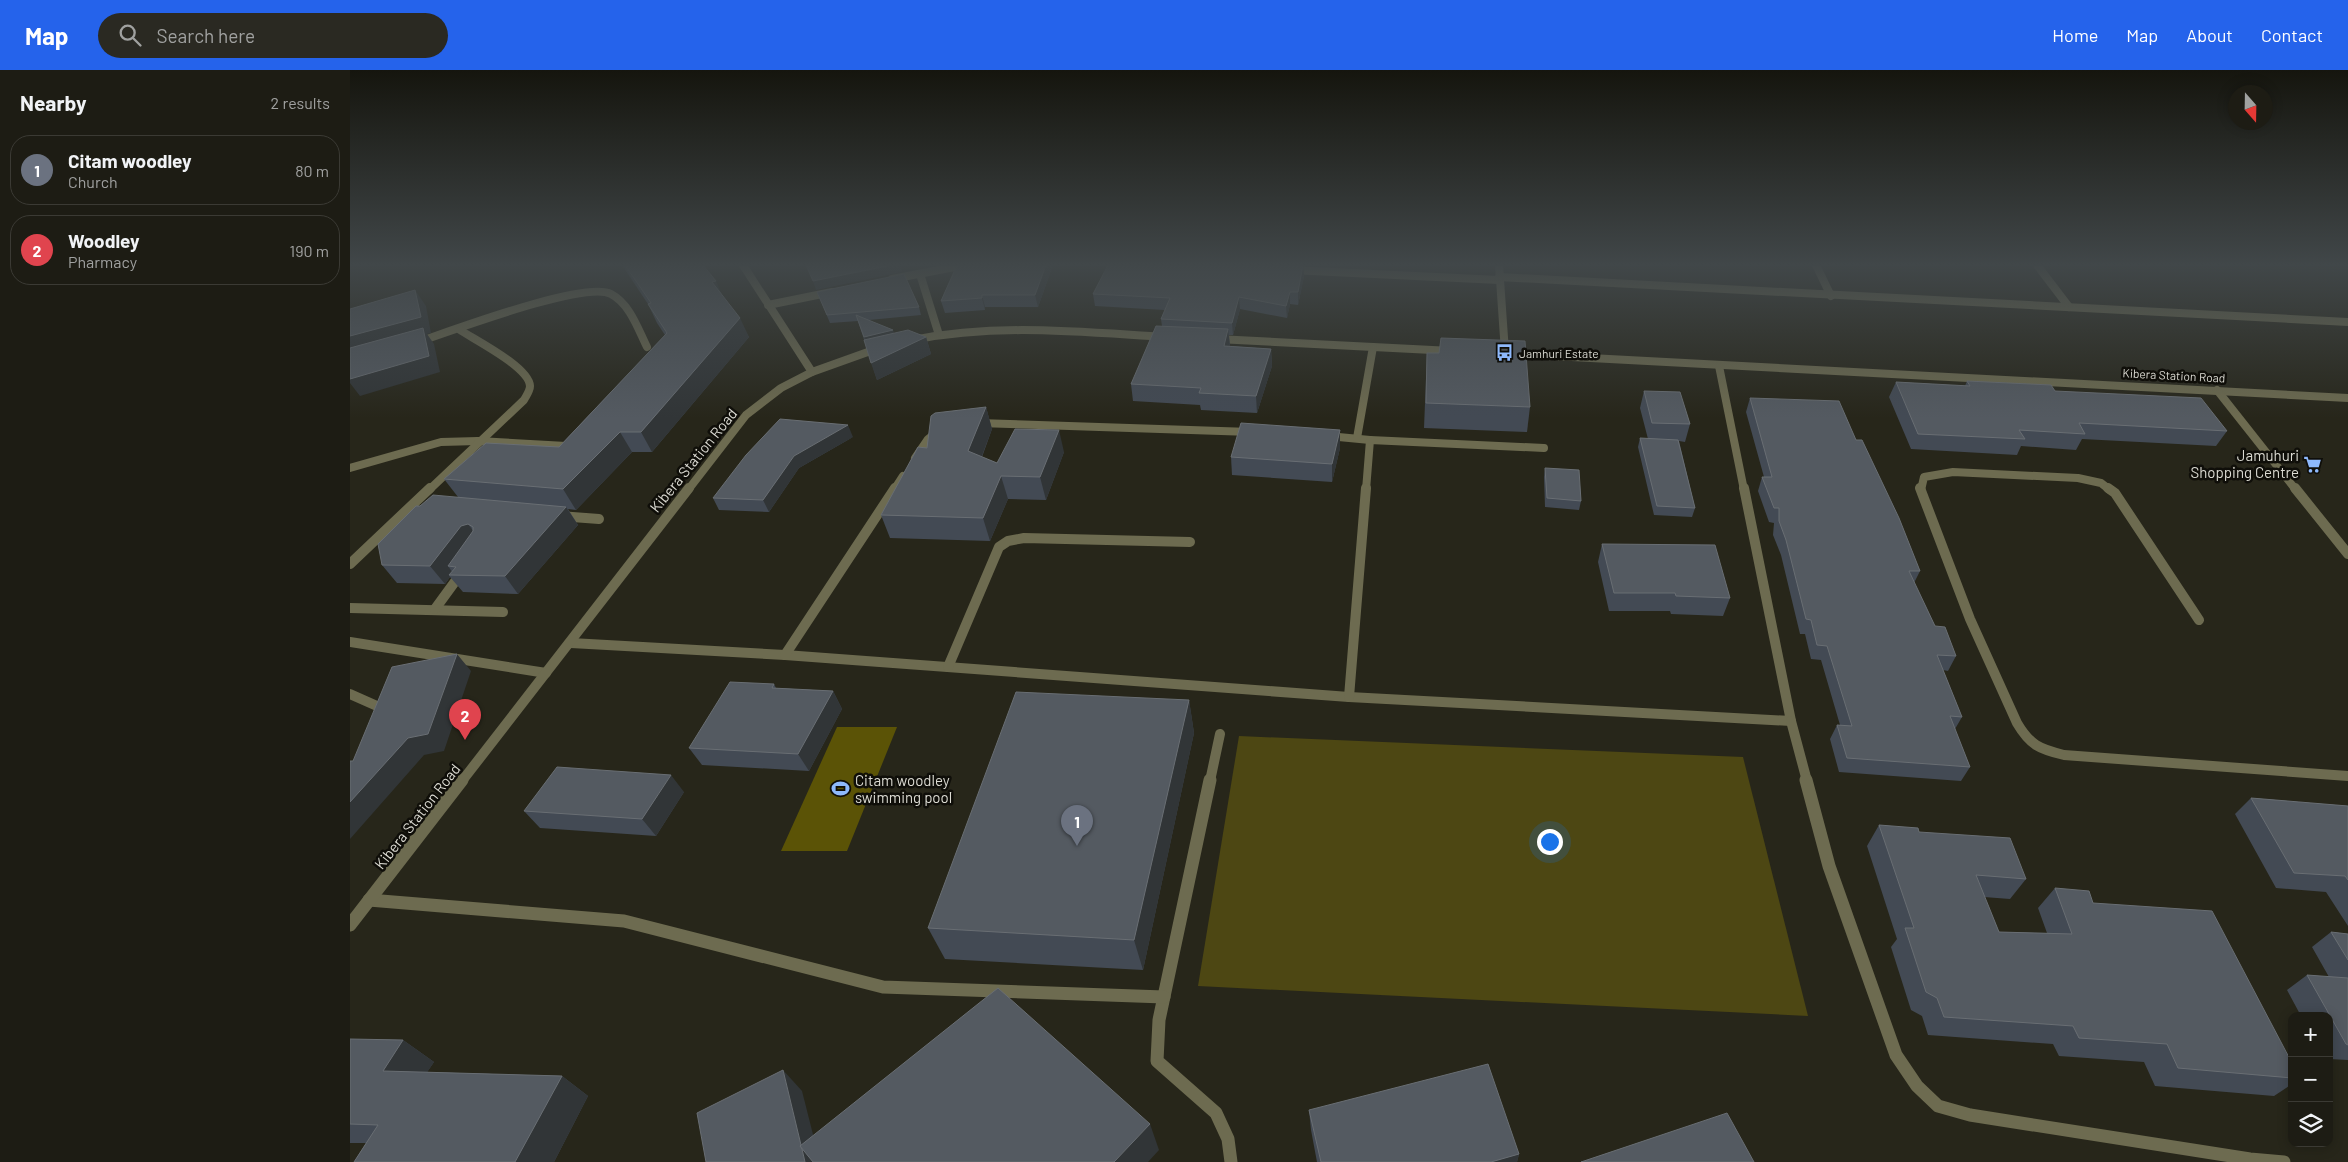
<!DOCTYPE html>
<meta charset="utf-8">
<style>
body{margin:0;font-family:Barlow,sans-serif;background:#2a2922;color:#f1f3f6}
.controls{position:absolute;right:15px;bottom:15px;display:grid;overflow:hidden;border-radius:10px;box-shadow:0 2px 12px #0003}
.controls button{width:45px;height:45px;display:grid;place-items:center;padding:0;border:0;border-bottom:1px solid #3b3a34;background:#1d1c14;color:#f1f3f6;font:25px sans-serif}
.compass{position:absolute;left:1878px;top:15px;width:45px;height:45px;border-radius:50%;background:#1d1c14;box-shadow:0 2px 12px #0003;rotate:160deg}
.you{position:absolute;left:1199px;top:771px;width:18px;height:18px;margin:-12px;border:4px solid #fff;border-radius:50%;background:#1a73e8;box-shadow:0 0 0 8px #1a73e833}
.badge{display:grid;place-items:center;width:32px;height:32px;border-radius:50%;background:#2563eb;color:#fff;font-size:16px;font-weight:700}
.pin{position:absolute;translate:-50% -41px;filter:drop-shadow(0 1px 2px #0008)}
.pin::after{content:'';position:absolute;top:26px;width:18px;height:15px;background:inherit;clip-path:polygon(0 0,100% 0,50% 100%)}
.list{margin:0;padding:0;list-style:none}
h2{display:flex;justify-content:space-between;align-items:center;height:65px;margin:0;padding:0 20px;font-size:21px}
h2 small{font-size:16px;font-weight:400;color:#a0a1a0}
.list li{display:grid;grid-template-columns:32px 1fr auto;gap:15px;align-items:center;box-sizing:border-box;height:70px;margin:0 10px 10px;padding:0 10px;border:1px solid #3b3a34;border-radius:20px}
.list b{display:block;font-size:19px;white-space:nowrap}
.list p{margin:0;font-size:16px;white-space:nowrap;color:#a0a1a0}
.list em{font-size:16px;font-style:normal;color:#a0a1a0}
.icon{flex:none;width:28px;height:28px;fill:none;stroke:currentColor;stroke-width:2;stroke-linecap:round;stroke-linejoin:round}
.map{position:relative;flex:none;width:1998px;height:1092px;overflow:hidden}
header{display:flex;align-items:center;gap:30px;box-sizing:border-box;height:70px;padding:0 25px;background:#2563eb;color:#fff}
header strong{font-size:24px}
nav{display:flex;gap:28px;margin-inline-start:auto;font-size:18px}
.search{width:350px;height:45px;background:#2a2922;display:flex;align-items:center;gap:12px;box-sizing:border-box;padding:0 18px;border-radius:28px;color:#a0a1a0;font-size:19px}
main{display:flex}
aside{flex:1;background:#1d1c14}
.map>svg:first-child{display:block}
.green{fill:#4d4713}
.water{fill:#5b5306}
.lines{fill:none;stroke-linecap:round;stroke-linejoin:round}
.service-far2{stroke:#6d6b50;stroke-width:8}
.service-far1{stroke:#6d6b50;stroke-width:10}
.service{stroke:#6d6b50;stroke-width:13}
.minor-far2{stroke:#6d6b50;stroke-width:8}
.minor-far1{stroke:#6d6b50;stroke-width:10}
.minor{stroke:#6d6b50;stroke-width:13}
.wall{fill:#434a54}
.shaded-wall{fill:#313537}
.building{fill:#545a61;stroke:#696e73}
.labels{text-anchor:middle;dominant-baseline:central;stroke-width:5;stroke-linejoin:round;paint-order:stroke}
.far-poi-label{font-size:12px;fill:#dcdbd3;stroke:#0f0e09;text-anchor:start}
.far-street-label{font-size:12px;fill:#dcdbd3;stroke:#0f0e09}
.poi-label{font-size:15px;fill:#dcdbd3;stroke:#0f0e09;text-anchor:end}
.street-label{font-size:15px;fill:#dcdbd3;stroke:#0f0e09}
</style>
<header>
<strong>Map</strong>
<div class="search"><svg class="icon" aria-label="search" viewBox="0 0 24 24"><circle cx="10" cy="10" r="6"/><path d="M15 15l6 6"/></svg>Search here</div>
<nav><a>Home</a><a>Map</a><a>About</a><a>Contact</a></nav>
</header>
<main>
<aside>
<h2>Nearby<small>2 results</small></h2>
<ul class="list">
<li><span class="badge" style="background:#6b7280">1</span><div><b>Citam woodley</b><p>Church</p></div><em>80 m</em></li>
<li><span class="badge" style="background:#e0444e">2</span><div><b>Woodley</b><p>Pharmacy</p></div><em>190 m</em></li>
</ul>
</aside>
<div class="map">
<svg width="1998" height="1092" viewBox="0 0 1998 1092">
<rect width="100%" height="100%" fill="#27261a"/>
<polygon class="green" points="889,666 1393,687 1458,946 848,916"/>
<polygon class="water" points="487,657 547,657 497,781 431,781"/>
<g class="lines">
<polyline class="service-far2" points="128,371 216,376 222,374"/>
<g class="service-far1">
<polyline points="209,446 249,449"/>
<polyline points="0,538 153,542"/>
<polyline points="85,539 112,502"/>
<polyline points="0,624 36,640"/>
<polyline points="860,711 870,664"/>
</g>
<g class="service">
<polyline points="860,710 809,950 807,991 866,1043 878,1069 881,1092"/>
<polyline points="19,830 274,851 533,917 814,927"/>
</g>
<g class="minor-far2">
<polyline points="393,195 462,302"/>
<polyline points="1149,195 1155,282"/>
<polyline points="1466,195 1481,226"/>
<polyline points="1687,195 1719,237"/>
<polyline points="941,200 1149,210"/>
<polyline points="570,204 589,265"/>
<polyline points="1149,207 1998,252"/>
<polyline points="542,209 615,195"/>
<polyline points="418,235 482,222"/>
<polyline points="867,269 1102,281"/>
<path d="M563,270C647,253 730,262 815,267"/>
<path d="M68,272C101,261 236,210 261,224C280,234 288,259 297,277"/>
<polyline points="1164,284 1998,328"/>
<polyline points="1369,296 1394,420"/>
<polyline points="1867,320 1946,420"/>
<polyline points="628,353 901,362"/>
<polyline points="978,366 1020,370"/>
<polyline points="1007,368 1023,277"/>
<polyline points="565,388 578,369 588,361"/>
<polyline points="0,398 91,372 128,371"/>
<path d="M79,420L174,330C176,326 180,321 180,316C179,297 125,270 110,260"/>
<polyline points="338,420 396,345 431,318 462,302 529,278"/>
<polyline points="544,420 553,406"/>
<polyline points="1016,420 1020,370 1194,378"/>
<polyline points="1571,420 1574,407 1603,402 1728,408 1751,413 1760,420"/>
</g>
<g class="minor-far1">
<path d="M1570,418L1620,549L1667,653C1680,675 1689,679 1714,685L1998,706"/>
<polyline points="1758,418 1765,423 1849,550"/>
<polyline points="1945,418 1998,484"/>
<polyline points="0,494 80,418"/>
<polyline points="0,572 196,603"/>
<polyline points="221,573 435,585 999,627 1441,651 1394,418"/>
<polyline points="435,585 545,418"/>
<polyline points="598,597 649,477 658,471 674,468 840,472"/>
<polyline points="999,627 1016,418"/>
<polyline points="1441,651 1457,711"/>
<polyline points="112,711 339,418"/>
</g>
<g class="minor">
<polyline points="1456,710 1479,796 1546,985 1567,1016 1588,1036 1620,1045 1900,1089 1934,1092"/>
<polyline points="0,855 112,710"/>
</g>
</g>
<g class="wall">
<polygon points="272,195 353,195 399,267 302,382 282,382 226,440 218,439 228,455 168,524 113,522 100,507 95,514 47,513 32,495 70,436 108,427 94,409 209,377 315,265 307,253 298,234"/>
<polygon points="607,195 703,195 688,237 635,237 635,240 595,243 591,231"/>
<polygon points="953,195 954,206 948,235 940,234 937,248 890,239 883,265 879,265 880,276 921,279 922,296 907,343 851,340 850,335 783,331 781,314 812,256 811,249 815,240 745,236 743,224"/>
<polygon points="467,222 569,237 571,245 519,250 544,263 576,267 581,284 527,310 508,251 480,253"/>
<polygon points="1077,283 1180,337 1177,362 1074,358"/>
<polygon points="1617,311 1705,321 1877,361 1866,376 1732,369 1726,380 1671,376 1667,385 1561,379 1539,327 1546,312 1615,316"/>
<polygon points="1294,321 1340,354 1335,372 1329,371 1345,438 1342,447 1304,445 1288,377 1290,368 1298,369 1290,338"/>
<polygon points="1400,328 1506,370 1570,501 1564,513 1585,556 1606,586 1598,601 1593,600 1612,647 1605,659 1620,697 1611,711 1489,702 1480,669 1487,655 1490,655 1471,590 1461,589 1455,564 1450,564 1431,485 1423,465 1424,453 1419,452 1408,421 1412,407 1414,407 1396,342"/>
<polygon points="636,337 642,359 632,387 647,393 714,382 696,430 658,429 640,471 540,468 531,445 577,378"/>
<polygon points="503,367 449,398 419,442 369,440 363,428"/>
<polygon points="990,378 982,412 882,405 881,387"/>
<polygon points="1195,398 1231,431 1229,440 1195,437 1194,407"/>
<polygon points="1252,474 1380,528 1373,546 1321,544 1320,541 1259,541 1248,492"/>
<polygon points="424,614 426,618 483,621 492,639 459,701 352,695 339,678"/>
<polygon points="839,630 844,663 793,900 595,889 578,858"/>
<polygon points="334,722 306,766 190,758 174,741"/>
<polygon points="1901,728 1998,736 1998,856 1976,822 1926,818 1885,744"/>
<polygon points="1529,755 1569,762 1676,809 1660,829 1634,827 1649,862 1697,863 1688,838 1705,818 1743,833 1942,993 1942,1014 1924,1026 1805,1016 1794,992 1709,986 1703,974 1578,965 1572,946 1561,940 1541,877 1547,869 1517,776"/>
<polygon points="1981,862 1998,864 1998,990 1979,989 1979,946 1951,946 1937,920 1957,905 1979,907 1962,877"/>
<polygon points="0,969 53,970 84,992 77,1002 212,1006 238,1026 204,1092 4,1092 16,1073 0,1073"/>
<polygon points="959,1040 1169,1084 1167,1092 967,1092 961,1060"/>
</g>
<g class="shaded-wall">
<polygon points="542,195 550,195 552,202 466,220 463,211"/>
<polygon points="696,195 703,195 688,237 685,225"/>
<polygon points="953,195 954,206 948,235 948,222"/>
<polygon points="366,211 374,230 362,212"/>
<polygon points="65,220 76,236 81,263 77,264 84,274 90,302 10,326 0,313 0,266"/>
<polygon points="940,222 940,234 937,248 936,236"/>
<polygon points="632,225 635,237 635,240 632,228"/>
<polygon points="889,227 890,239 883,265 882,253"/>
<polygon points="390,248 399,267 302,382 291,362"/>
<polygon points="878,259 880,276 874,276"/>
<polygon points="543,260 546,269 517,276 514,267"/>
<polygon points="576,267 581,284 527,310 521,293"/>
<polygon points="921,279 922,296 907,343 906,326"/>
<polygon points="636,337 642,359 625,404 618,381"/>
<polygon points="498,355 503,367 449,398 419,442 413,430 444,386"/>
<polygon points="709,360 714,382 696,430 690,407"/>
<polygon points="990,360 990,378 982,412 982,394"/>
<polygon points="270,362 282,382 226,440 213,419"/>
<polygon points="651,406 658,429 640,471 633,448"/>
<polygon points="216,437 228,455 168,524 155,506"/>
<polygon points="118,454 131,471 106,497 98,496 103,503 99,505 100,507 95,514 80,496 111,456"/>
<polygon points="107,584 121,601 94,681 74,685 0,769 0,732"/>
<polygon points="483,621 492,639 459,701 448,684"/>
<polygon points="839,630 844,663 793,900 784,870"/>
<polygon points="321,705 334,722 306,766 292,749"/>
<polygon points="53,970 84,992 64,1022 33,1001"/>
<polygon points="433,1000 452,1021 470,1092 455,1092"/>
<polygon points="212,1006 238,1026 204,1092 165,1092"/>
<polygon points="800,1054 809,1080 798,1092 764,1092"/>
<polygon points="1169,1084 1167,1092 1141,1092"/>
</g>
<g class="building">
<polygon points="275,195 353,195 366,211 362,212 390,248 291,362 270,362 213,419 94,409 136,373 209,377 317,263 298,234 301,233"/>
<polygon points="456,195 542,195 463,211"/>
<polygon points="607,195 696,195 685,225 632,225 632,228 591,231"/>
<polygon points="758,195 953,195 948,222 940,222 936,236 889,227 882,253 811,249 820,228 743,224"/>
<polygon points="554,204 569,237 477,245 467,222"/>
<polygon points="65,220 71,247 0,266 0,239"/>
<polygon points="506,245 543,260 514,267"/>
<polygon points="806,256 878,259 874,276 921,279 906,326 849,323 851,318 781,314"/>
<polygon points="73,258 79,286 0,309 0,278"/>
<polygon points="558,260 576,267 521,293 514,270"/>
<polygon points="1091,268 1175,271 1180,337 1076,333 1077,283 1089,283"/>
<polygon points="1617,311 1701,315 1705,321 1851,328 1877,361 1729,353 1735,364 1669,360 1675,369 1568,364 1546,312 1620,316"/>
<polygon points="1294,321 1330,322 1340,354 1302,353"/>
<polygon points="1400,328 1489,331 1506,370 1512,370 1549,448 1570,501 1559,501 1585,556 1595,557 1606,586 1587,585 1612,647 1600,646 1620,697 1497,688 1487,655 1502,656 1477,576 1467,575 1461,550 1456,549 1436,470 1429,451 1429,438 1424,438 1412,407 1422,407"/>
<polygon points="636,337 618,381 647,393 665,359 709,360 690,407 651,406 633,448 531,445 568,377 577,378 581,346 585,343"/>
<polygon points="430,349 498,355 444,386 413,430 363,428 396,385"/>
<polygon points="891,353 990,360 982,394 881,387"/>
<polygon points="1290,368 1328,370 1345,438 1307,436"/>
<polygon points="1195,398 1229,400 1231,431 1197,428"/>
<polygon points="83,425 216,437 155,506 99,505 106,497 98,496 123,461 123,457 118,454 111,456 80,496 32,495 28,474 66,436 70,436"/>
<polygon points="1252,474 1365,475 1380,528 1326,526 1325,523 1264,523"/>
<polygon points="107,584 78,664 58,668 0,732 0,691 3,691 42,597"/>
<polygon points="380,612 424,614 422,618 483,621 448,684 339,678"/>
<polygon points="666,622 839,630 784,870 578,858"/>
<polygon points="207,697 321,705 292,749 174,741"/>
<polygon points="1901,728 1998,736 1998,810 1995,806 1944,803"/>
<polygon points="1529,755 1568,758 1569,762 1660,768 1676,809 1626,805 1649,862 1722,864 1705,818 1739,821 1743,833 1862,841 1942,993 1942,1008 1828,998 1817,974 1729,968 1723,956 1594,947 1587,928 1576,922 1555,858 1564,858"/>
<polygon points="1981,862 1998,864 1998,890"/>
<polygon points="1957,905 1998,908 1998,975 1996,974"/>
<polygon points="648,918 800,1054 764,1092 463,1092 450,1076"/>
<polygon points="0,969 53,970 33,1001 212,1006 165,1092 4,1092 28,1055 0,1054"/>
<polygon points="1138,994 1169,1084 1141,1092 971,1092 959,1040"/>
<polygon points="433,1000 451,1075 450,1076 452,1079 455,1092 356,1092 347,1043"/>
<polygon points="1377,1043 1404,1092 1231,1092"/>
</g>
<linearGradient id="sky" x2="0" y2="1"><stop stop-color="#15150e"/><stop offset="0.56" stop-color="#414749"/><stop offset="1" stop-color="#414749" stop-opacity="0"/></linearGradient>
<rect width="1998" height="348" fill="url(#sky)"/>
<defs>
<symbol id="bus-bare" viewBox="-9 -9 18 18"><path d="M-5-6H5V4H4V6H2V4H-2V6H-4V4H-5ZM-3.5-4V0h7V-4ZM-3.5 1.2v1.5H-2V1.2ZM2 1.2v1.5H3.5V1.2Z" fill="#8eb9fc" stroke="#0f0e09" stroke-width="2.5" paint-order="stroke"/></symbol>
<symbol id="supermarket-bare" viewBox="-9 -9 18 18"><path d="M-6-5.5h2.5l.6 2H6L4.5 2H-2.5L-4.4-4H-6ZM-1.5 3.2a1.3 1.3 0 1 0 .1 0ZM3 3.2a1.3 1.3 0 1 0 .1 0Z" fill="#8eb9fc" stroke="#0f0e09" stroke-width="2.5" paint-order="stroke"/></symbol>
<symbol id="stadium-bare" viewBox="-9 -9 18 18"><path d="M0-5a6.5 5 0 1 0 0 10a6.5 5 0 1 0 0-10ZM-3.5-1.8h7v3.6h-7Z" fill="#8eb9fc" stroke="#0f0e09" stroke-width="2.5" paint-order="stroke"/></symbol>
</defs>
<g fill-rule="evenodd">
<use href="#bus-bare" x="1142" y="270" width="25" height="25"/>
<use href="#supermarket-bare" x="1950" y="382" width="25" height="25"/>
<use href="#stadium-bare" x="478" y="706" width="25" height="25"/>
</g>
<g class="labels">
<g class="far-poi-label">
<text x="1169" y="283">Jamhuri Estate</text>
</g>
<g class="far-street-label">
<text transform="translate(1824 305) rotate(3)">Kibera Station Road</text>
</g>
<g class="poi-label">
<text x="1949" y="385">Jamuhuri<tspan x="1949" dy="17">Shopping Centre</tspan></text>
<text x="505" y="710" text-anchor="start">Citam woodley<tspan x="505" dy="17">swimming pool</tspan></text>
</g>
<g class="street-label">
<text transform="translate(343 390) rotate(-51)">Kibera Station Road</text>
<text transform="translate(67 746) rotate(-52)">Kibera Station Road</text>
</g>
</g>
</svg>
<div class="controls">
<button>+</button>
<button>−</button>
<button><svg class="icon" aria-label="layers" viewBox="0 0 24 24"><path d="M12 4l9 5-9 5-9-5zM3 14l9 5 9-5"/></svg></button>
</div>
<svg class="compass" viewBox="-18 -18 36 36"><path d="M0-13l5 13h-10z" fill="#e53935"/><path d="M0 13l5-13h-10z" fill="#a0a1a0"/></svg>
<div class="you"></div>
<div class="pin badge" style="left:727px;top:776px;background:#6b7280">1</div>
<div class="pin badge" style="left:115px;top:670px;background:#e0444e">2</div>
</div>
</main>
